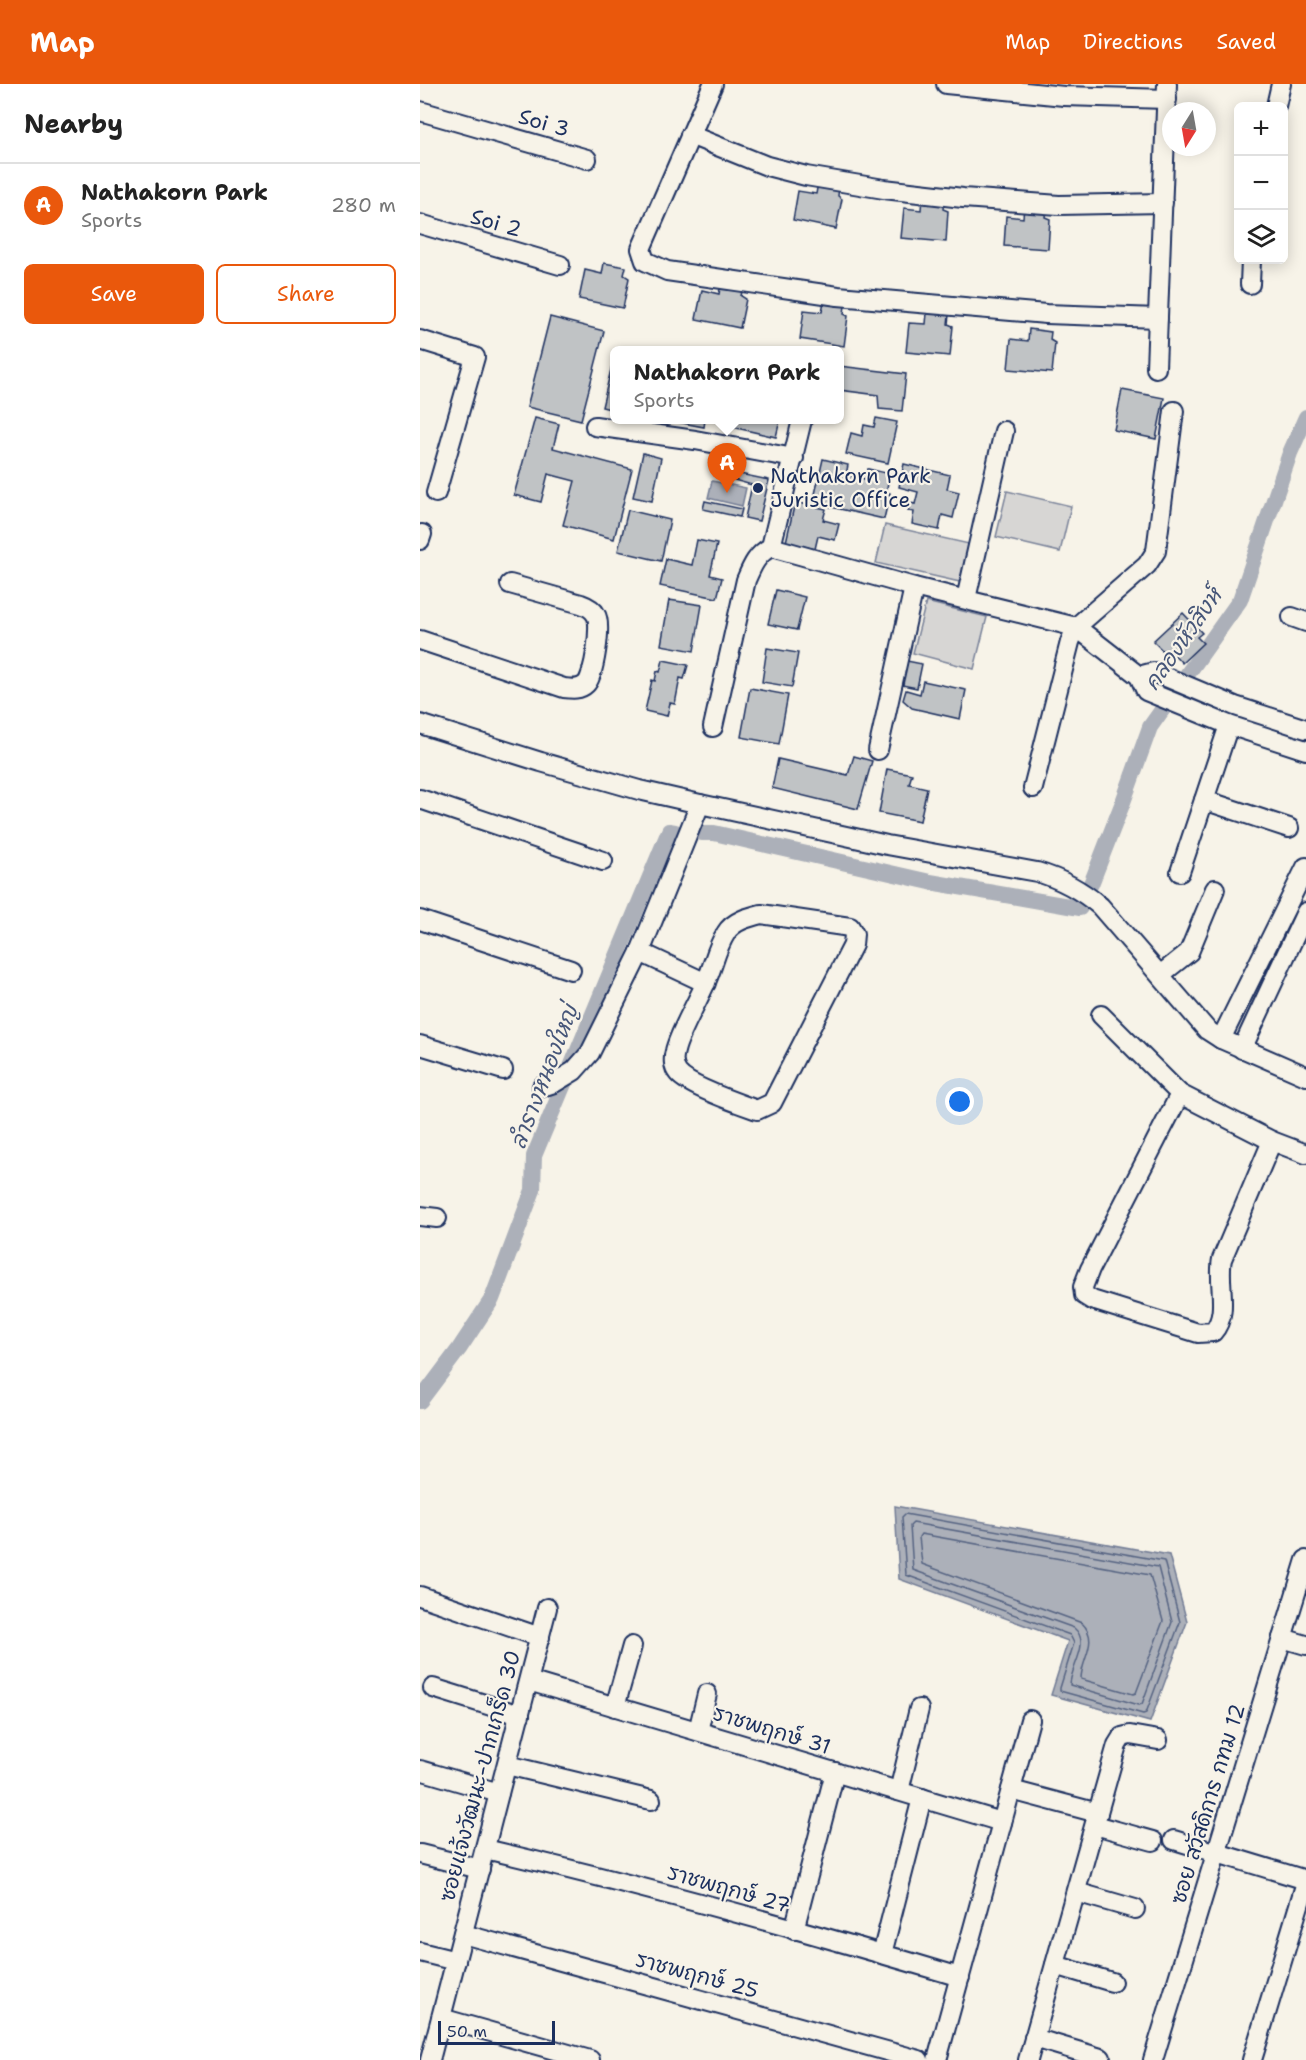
<!DOCTYPE html>
<meta charset="utf-8">
<style>
body{margin:0;font-family:"Shantell Sans","Playpen Sans Thai",sans-serif;background:#f6f6f6;color:#222}
.controls{position:absolute;right:18px;top:18px;display:grid;overflow:hidden;border-radius:9px;box-shadow:0 3px 15px #0003}
.controls button{width:54px;height:54px;display:grid;place-items:center;padding:0;border:0;border-bottom:2px solid #e0e0e0;background:#fff;color:#222;font:30px sans-serif}
.compass{position:absolute;left:742px;top:18px;width:54px;height:54px;border-radius:50%;background:#fff;box-shadow:0 3px 15px #0003;rotate:191deg}
.scale{position:absolute;left:18px;bottom:15px;width:117px;box-sizing:border-box;padding-left:6px;border:3px solid #1b2f5e;border-top:0;font-size:16px;line-height:21px;white-space:nowrap;color:#1b2f5e;-webkit-text-stroke:4px #f7f3e8;paint-order:stroke}
.you{position:absolute;left:540px;top:1018px;width:21px;height:21px;margin:-15px;border:4px solid #fff;border-radius:50%;background:#1a73e8;box-shadow:0 0 0 9px #1a73e833}
.badge{display:grid;place-items:center;width:39px;height:39px;border-radius:50%;background:#ea580c;color:#fff;font-size:20px;font-weight:700}
.pin{position:absolute;translate:-50% -50px;filter:drop-shadow(0 2px 3px #0008)}
.pin::after{content:'';position:absolute;top:32px;width:21px;height:18px;background:inherit;clip-path:polygon(0 0,100% 0,50% 100%)}
.popup{position:absolute;left:190px;top:262px;width:234px;height:78px;box-sizing:border-box;display:grid;place-content:center;border-radius:9px;background:#fff;filter:drop-shadow(0 2px 4px #0005);font-size:20px;white-space:nowrap;color:#767676}
.popup b{font-size:22px;color:#222}
.popup::after{content:'';position:absolute;left:50%;top:100%;margin-left:-12px;border:12px solid transparent;border-top-color:#fff}
.list{margin:0;padding:0;list-style:none}
h2{display:flex;justify-content:space-between;align-items:center;height:78px;margin:0;padding:0 24px;font-size:26px}
h2 small{font-size:20px;font-weight:400;color:#767676}
.list li{display:grid;grid-template-columns:39px 1fr auto;gap:18px;align-items:center;box-sizing:border-box;height:84px;padding:0 24px;border-top:2px solid #e0e0e0}
.list b{display:block;font-size:22px;white-space:nowrap}
.list p{margin:0;font-size:20px;white-space:nowrap;color:#767676}
.list em{font-size:20px;font-style:normal;color:#767676}
.actions{display:flex;gap:12px;padding:18px 24px}
.actions a{flex:1;padding:14px 0;border:2px solid #ea580c;border-radius:9px;text-align:center;font-size:21px;color:#ea580c}
.actions .main{background:#ea580c;color:#fff}
.icon{flex:none;width:33px;height:33px;fill:none;stroke:currentColor;stroke-width:2;stroke-linecap:round;stroke-linejoin:round}
.map{position:relative;flex:none;width:886px;height:1976px;overflow:hidden}
header{display:flex;align-items:center;gap:36px;box-sizing:border-box;height:84px;padding:0 30px;background:#ea580c;color:#fff}
header strong{font-size:28px}
nav{display:flex;gap:33px;margin-inline-start:auto;font-size:21px}
main{display:flex}
aside{flex:1;background:#fff}
.map>svg:first-child{display:block}
.green{fill:#d7d6d4;stroke:#798299;stroke-width:1.5}
.water{fill:#acb0b9;stroke:#727c95;stroke-width:1.5}
.lines{fill:none;stroke-linecap:round;stroke-linejoin:round}
.shore{stroke:#556382;stroke-width:1.5}
.canal{stroke:#acb0b9;stroke-width:16}
.building{fill:#c0c3c5;stroke:#1b2f5e;stroke-width:1.5}
.minor-casing{stroke:#1b2f5e;stroke-width:22}
.minor{stroke:#f7f3e8;stroke-width:18}
.poi-dot{fill:#1b2f5e;stroke:#f7f3e8;stroke-width:2}
.labels{text-anchor:middle;dominant-baseline:central;stroke-width:4.5;stroke-linejoin:round;paint-order:stroke}
.street-label{font-size:21px;fill:#1b2f5e;stroke:#f7f3e8}
.poi-label{font-size:21px;fill:#1b2f5e;stroke:#f7f3e8;text-anchor:start}
.water-label{font-size:22px;font-style:italic;fill:#465679;stroke:#f7f3e8}
</style>
<header>
<strong>Map</strong>
<nav><a>Map</a><a>Directions</a><a>Saved</a></nav>
</header>
<main>
<aside>
<h2>Nearby<small></small></h2>
<ul class="list">
<li><span class="badge">A</span><div><b>Nathakorn Park</b><p>Sports</p></div><em>280 m</em></li>
</ul>
<div class="actions"><a class="main">Save</a><a>Share</a></div>
</aside>
<div class="map">
<svg width="886" height="1976" viewBox="0 0 886 1976">
<rect width="100%" height="100%" fill="#f7f3e8"/>
<filter id="ink" filterUnits="userSpaceOnUse"><feTurbulence type="fractalNoise" baseFrequency=".0167" numOctaves="2"/><feDisplacementMap in="SourceGraphic" scale="12" xChannelSelector="R" yChannelSelector="G"/><feConvolveMatrix kernelMatrix="1 2 1 2 8 2 1 2 1" color-interpolation-filters="sRGB"/></filter>
<g filter="url(#ink)">
<g class="green">
<polygon points="587,407 651,422 640,468 576,453"/>
<polygon points="465,441 549,460 540,498 456,479"/>
<polygon points="506,518 567,533 554,585 493,569"/>
</g>
<g class="water">
<polygon points="292,397 326,404 322,422 288,414"/>
<polygon points="475,1422 749,1471 767,1538 730,1638 631,1611 648,1557 479,1495"/>
</g>
<g class="lines">
<g class="shore">
<polygon points="485,1430 744,1477 760,1538 726,1629 723,1630 640,1607 640,1604 654,1559 650,1551 486,1491 482,1433"/>
<path d="M493,1439L738,1483L752,1538L722,1620L719,1621L650,1601C650,1583 672,1559 654,1544L493,1486L490,1442Z"/>
<path d="M501,1450L730,1491L743,1537L716,1609L713,1610L661,1595C661,1575 680,1557 662,1539L502,1480L499,1453Z"/>
</g>
<g class="canal">
<polyline points="282,749 294,749 510,798 660,824 660,822"/>
<polyline points="671,800 703,718 730,643 820,516 870,369 886,333"/>
<polyline points="0,1317 39,1265 72,1215 113,1106 114,1072 249,747 255,748"/>
</g>
</g>
<g class="building">
<polygon points="398,99 419,103 418,112 422,115 416,145 373,136 378,107 396,110"/>
<polygon points="502,114 524,116 523,125 528,127 526,158 481,154 484,124 501,126"/>
<polygon points="604,122 626,124 625,133 630,135 628,165 584,162 586,132 603,134"/>
<polygon points="184,179 206,183 204,191 209,194 203,224 159,215 165,186 182,190"/>
<polygon points="301,199 323,203 321,212 326,215 320,244 276,235 282,206 299,210"/>
<polygon points="404,217 425,221 424,230 428,232 424,262 380,255 384,226 402,228"/>
<polygon points="507,229 529,231 528,240 533,242 530,272 486,268 489,239 506,240"/>
<polygon points="130,233 184,247 161,336 107,323"/>
<polygon points="609,245 631,248 630,256 635,259 632,289 588,285 591,255 608,257"/>
<polygon points="194,273 194,326 182,323"/>
<polygon points="419,282 486,290 482,327 459,325 458,311 419,306"/>
<polygon points="702,306 744,314 736,355 694,346"/>
<polygon points="115,334 139,340 133,364 212,385 194,455 143,441 155,397 128,390 121,418 94,411"/>
<polygon points="456,334 477,338 468,379 426,370 431,349 442,352 444,341 454,343"/>
<polygon points="247,336 285,336 284,343"/>
<polygon points="313,336 360,336 356,353 312,343"/>
<polygon points="223,369 241,374 232,417 213,413"/>
<polygon points="403,375 428,381 426,391 445,395 448,385 470,390 466,408 470,409 464,435 393,419"/>
<polygon points="484,380 530,391 527,405 539,408 533,434 522,431 519,446 492,440 494,428 488,427 490,419 495,420 498,408 479,403"/>
<polygon points="315,389 349,396 339,437 325,434 332,401 314,396"/>
<polygon points="285,417 322,425 320,433 283,425"/>
<polygon points="375,418 406,425 403,436 419,440 415,456 398,452 395,465 366,458"/>
<polygon points="208,426 250,436 241,477 198,467"/>
<polygon points="277,456 297,460 290,491 302,494 297,514 240,502 246,475 272,481"/>
<polygon points="356,506 385,513 377,546 348,540"/>
<polygon points="249,516 282,521 274,567 241,561"/>
<polygon points="763,529 782,549 777,553 783,559 762,579 751,567 747,571 733,557"/>
<polygon points="347,564 378,569 372,603 342,598"/>
<polygon points="243,576 268,581 264,595 260,594 255,620 250,619 247,632 225,627 232,596 235,597 237,587 240,588"/>
<polygon points="487,577 502,580 497,604 482,601"/>
<polygon points="503,597 546,606 540,635 492,624 483,616 486,606 500,610"/>
<polygon points="330,604 368,611 359,660 321,653"/>
<polygon points="434,672 452,677 438,725 352,704 358,675 428,691"/>
<polygon points="467,685 492,690 489,700 507,704 500,737 459,729"/>
</g>
<g class="lines">
<defs>
<g id="minor">
<polyline points="293,0 221,165 225,177 247,187 418,212 626,230 738,234"/>
<polyline points="526,0 644,12 747,15"/>
<polyline points="856,22 861,0"/>
<polyline points="0,27 167,75"/>
<polyline points="270,51 347,82 386,92 464,105 543,114 639,121 743,119"/>
<polyline points="0,140 140,181"/>
<polyline points="830,200 831,176"/>
<polyline points="0,256 55,273 16,409"/>
<polyline points="736,284 747,0"/>
<polyline points="175,342 275,356 374,374"/>
<polyline points="0,456 2,450"/>
<polyline points="351,463 382,336"/>
<polyline points="546,515 584,347"/>
<polyline points="872,533 886,538"/>
<path d="M0,556L144,604C152,605 160,606 166,600C174,593 182,540 176,531C173,525 167,522 161,520L90,500"/>
<polyline points="719,592 734,588 815,622 886,645"/>
<path d="M0,640L121,678L219,706L280,720L467,761L617,788C641,795 660,805 680,822L787,946L801,955L886,992"/>
<path d="M293,643L326,496C332,482 337,470 351,463L494,503L656,543L719,592L726,607L809,641L886,666"/>
<polyline points="458,666 494,503"/>
<polyline points="613,704 650,558 656,543 727,481 736,467 754,327"/>
<polyline points="0,715 183,777"/>
<polyline points="784,716 869,744"/>
<polyline points="280,720 220,868 286,899"/>
<polyline points="760,788 809,641"/>
<path d="M341,830L430,843L434,850L433,861L352,1019L337,1026C320,1020 268,1002 258,989C253,983 253,974 255,967C259,949 277,919 285,900C293,884 296,864 306,849C313,837 329,833 341,830Z"/>
<polyline points="0,836 151,886"/>
<polyline points="740,891 769,868 795,805"/>
<polyline points="681,931 760,1010 852,1057 886,1070"/>
<polyline points="801,955 886,783"/>
<polyline points="0,961 83,986"/>
<polyline points="822,965 886,828"/>
<polyline points="122,1003 134,999 154,987 170,969 220,868"/>
<path d="M760,1010L670,1185L663,1203L664,1211L672,1216L778,1249L793,1248C810,1229 797,1199 802,1175L852,1057"/>
<polyline points="0,1132 17,1134"/>
<polyline points="0,1512 120,1553"/>
<polyline points="862,1554 886,1561"/>
<polyline points="109,1597 582,1738"/>
<polyline points="13,1604 100,1631"/>
<polyline points="195,1623 212,1562"/>
<polyline points="278,1647 287,1610"/>
<polyline points="87,1681 231,1716"/>
<polyline points="0,1686 79,1709"/>
<polyline points="591,1706 678,1729"/>
<polyline points="479,1707 499,1625"/>
<polyline points="675,1741 733,1757"/>
<polyline points="754,1756 886,1796"/>
<path d="M65,1765C224,1802 383,1846 540,1893"/>
<polyline points="0,1770 60,1785"/>
<polyline points="656,1808 715,1825"/>
<polyline points="374,1846 415,1688"/>
<polyline points="43,1850 499,1976"/>
<polyline points="0,1868 36,1877"/>
<polyline points="462,1870 502,1714"/>
<polyline points="635,1881 692,1898"/>
<polyline points="21,1934 170,1976"/>
<polyline points="614,1954 681,1974"/>
<polyline points="10,1976 127,1524"/>
<polyline points="517,1976 610,1636"/>
<polyline points="608,1976 697,1661 702,1653 710,1651 738,1656"/>
<polyline points="733,1976 886,1476"/>
<polyline points="832,1976 886,1798"/>
</g>
</defs>
<use href="#minor" class="minor-casing"/>
<use href="#minor" class="minor"/>
</g>
</g>
<circle class="poi-dot" cx="338" cy="404" r="6"/>
<g class="labels">
<g class="street-label">
<text transform="translate(124 39) rotate(16)">Soi 3</text>
<text transform="translate(76 139) rotate(16)">Soi 2</text>
<text transform="translate(352 1646) rotate(17)">ราชพฤกษ์ 31</text>
<text transform="translate(60 1692) rotate(-75)">ซอยแจ้งวัฒนะ-ปากเกร็ด 30</text>
<text transform="translate(788 1720) rotate(-73)">ซอย สวัสดิการ กทม 12</text>
<text transform="translate(309 1805) rotate(16)">ราชพฤกษ์ 27</text>
<text transform="translate(277 1891) rotate(15)">ราชพฤกษ์ 25</text>
</g>
<g class="poi-label">
<text x="350" y="392">Nathakorn Park<tspan x="350" dy="24">Juristic Office</tspan></text>
</g>
<g class="water-label">
<text transform="translate(763 555) rotate(-55)">คลองหัวสิงห์</text>
<text transform="translate(124 993) rotate(-69)">ลำรางหนองใหญ่</text>
</g>
</g>
</svg>
<div class="controls">
<button>+</button>
<button>−</button>
<button><svg class="icon" aria-label="layers" viewBox="0 0 24 24"><path d="M12 4l9 5-9 5-9-5zM3 14l9 5 9-5"/></svg></button>
</div>
<svg class="compass" viewBox="-18 -18 36 36"><path d="M0-13l5 13h-10z" fill="#e53935"/><path d="M0 13l5-13h-10z" fill="#767676"/></svg>
<div class="scale">50 m</div>
<div class="you"></div>
<div class="pin badge" style="left:307px;top:409px">A</div>
<div class="popup"><b>Nathakorn Park</b>Sports</div>
</div>
</main>
